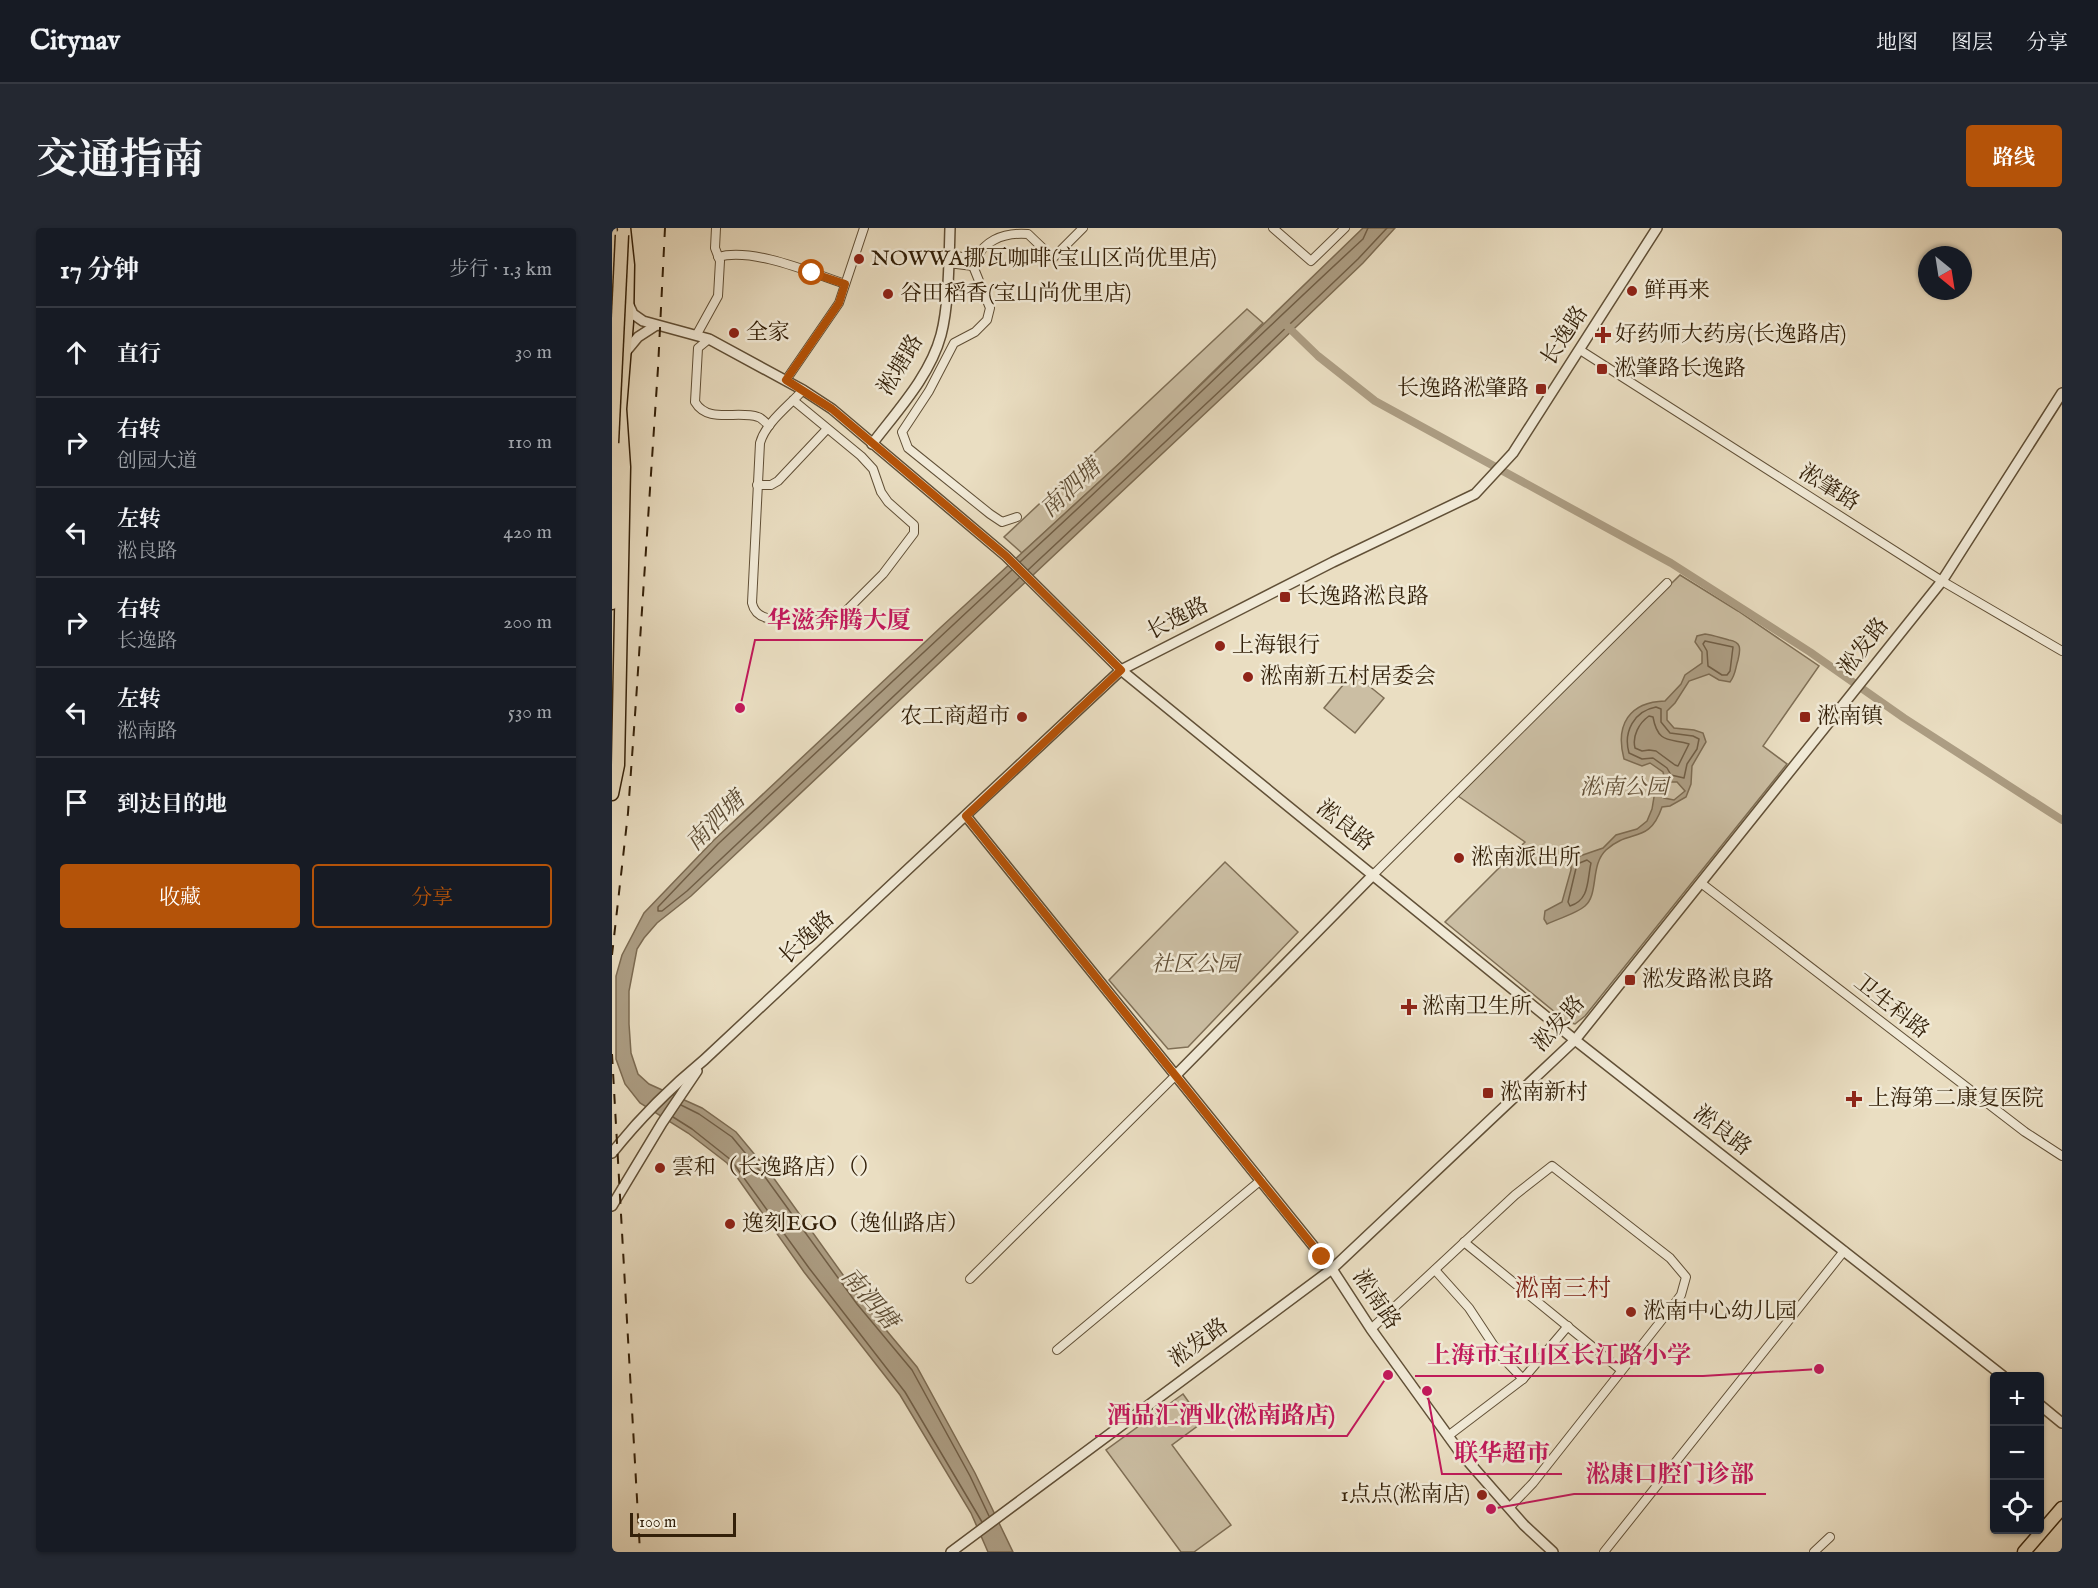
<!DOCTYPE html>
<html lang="zh">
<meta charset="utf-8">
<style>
body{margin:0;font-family:"IM FELL English","Noto Serif SC",serif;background:#242831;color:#f1f3f6}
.controls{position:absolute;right:18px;bottom:18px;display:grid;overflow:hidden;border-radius:6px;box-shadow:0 2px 4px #0004}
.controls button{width:54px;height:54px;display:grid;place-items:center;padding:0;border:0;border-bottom:2px solid #363941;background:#171b24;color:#f1f3f6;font:30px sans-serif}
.compass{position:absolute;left:1306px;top:18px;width:54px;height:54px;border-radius:50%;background:#171b24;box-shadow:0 2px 4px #0004;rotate:150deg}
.scale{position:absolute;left:18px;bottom:15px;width:106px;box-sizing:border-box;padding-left:6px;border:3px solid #332009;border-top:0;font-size:16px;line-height:21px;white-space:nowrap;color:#332009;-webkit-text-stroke:4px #f1ead7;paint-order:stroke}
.stop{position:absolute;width:18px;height:18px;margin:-14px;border:4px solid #b45309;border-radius:50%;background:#fff}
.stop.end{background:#b45309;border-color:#fff;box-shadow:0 2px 6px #0008}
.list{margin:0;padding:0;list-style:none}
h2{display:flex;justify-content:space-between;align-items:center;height:78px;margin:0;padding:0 24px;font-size:26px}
h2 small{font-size:20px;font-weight:400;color:#9ea1a6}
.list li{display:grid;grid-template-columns:39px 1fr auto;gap:18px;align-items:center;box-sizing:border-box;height:90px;padding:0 24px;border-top:2px solid #363941}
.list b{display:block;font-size:22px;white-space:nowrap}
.list p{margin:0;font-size:20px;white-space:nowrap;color:#9ea1a6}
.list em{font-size:20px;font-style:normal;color:#9ea1a6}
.actions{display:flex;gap:12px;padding:18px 24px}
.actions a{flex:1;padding:14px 0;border:2px solid #b45309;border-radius:6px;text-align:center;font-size:21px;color:#b45309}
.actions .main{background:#b45309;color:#fff}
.icon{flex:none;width:33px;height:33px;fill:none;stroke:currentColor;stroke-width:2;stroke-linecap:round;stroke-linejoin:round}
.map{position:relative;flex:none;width:1450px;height:1324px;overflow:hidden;border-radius:6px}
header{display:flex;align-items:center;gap:36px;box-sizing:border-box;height:84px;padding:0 30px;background:#171b24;border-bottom:2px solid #363941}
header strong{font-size:28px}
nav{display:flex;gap:33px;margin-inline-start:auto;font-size:21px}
.intro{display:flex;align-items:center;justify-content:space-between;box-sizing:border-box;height:144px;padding:0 36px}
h1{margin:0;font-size:42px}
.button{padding:15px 27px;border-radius:6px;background:#b45309;color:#fff;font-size:21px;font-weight:700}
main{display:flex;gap:36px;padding:0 36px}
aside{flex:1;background:#171b24;border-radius:6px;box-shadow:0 2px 4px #0004}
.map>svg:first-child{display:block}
.green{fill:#cbbea3;stroke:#7f6f56;stroke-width:1.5}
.water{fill:#ac9d83;stroke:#7c6b52;stroke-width:1.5;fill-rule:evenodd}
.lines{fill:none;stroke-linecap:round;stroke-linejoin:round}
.shore{stroke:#705e46;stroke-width:1.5}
.canal{stroke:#ac9d83;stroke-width:8}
.minor-casing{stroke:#615037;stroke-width:10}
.tertiary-casing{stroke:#615037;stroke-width:12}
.primary-casing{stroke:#332009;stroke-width:15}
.trunk-casing{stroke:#332009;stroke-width:15}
.minor{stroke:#f1ead7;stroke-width:8}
.tertiary{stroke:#f1ead7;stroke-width:9}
.primary{stroke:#eadec2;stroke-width:12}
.trunk{stroke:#eadec2;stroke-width:12}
.rail{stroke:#332009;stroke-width:2;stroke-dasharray:10 10;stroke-linecap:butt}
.trunk-bridge-casing{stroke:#332009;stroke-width:15;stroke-linecap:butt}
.trunk-bridge{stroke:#eadec2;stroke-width:12}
.route{stroke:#b45309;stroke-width:8}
.poi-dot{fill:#8f2418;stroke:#f1ead7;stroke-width:2}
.labels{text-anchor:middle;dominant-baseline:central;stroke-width:5;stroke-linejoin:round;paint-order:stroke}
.poi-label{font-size:22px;fill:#332009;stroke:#f1ead7;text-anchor:start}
.street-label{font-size:22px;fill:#332009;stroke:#f1ead7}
.park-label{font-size:22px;font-style:italic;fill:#614f37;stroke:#f1ead7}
.water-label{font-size:24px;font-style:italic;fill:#5d4c34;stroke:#f1ead7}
.neighbourhood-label{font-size:24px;fill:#7a1f14;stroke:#f1ead7}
.leader{fill:none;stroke:#c2185b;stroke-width:2}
.callout-dot{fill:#c2185b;stroke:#f1ead7;stroke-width:2}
.callout-label{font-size:24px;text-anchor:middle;font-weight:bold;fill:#c2185b;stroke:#f1ead7;stroke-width:5;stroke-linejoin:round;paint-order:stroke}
</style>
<header>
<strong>Citynav</strong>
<nav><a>地图</a><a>图层</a><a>分享</a></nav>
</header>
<div class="intro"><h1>交通指南</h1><a class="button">路线</a></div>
<main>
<aside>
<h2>17 分钟<small>步行 · 1.3 km</small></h2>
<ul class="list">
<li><svg class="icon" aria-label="ahead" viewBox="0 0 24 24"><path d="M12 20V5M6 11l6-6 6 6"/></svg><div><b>直行</b></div><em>30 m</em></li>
<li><svg class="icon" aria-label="right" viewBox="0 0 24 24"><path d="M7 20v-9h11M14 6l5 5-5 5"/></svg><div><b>右转</b><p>创园大道</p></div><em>110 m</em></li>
<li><svg class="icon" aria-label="left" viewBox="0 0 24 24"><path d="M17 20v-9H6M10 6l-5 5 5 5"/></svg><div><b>左转</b><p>淞良路</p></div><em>420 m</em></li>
<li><svg class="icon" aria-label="right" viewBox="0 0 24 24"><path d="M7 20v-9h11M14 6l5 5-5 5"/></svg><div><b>右转</b><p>长逸路</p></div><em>200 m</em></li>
<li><svg class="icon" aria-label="left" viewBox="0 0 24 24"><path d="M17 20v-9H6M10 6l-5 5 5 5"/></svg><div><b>左转</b><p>淞南路</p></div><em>530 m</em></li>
<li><svg class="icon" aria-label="arrive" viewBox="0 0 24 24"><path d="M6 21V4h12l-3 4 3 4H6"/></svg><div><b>到达目的地</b></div></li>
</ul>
<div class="actions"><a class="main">收藏</a><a>分享</a></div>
</aside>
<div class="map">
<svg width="1450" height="1324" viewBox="0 0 1450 1324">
<rect width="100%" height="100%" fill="#eadec2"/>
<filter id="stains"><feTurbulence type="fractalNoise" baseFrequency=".00333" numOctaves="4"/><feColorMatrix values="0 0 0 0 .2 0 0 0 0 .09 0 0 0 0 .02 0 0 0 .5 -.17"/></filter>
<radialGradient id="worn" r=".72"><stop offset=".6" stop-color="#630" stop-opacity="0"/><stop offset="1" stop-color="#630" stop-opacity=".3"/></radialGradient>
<g class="green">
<polygon points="635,81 651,95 510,233 410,325 392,309"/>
<polygon points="1068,347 1126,383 1207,438 1151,518 1175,536 973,788 963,796 955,794 833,694 913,614 846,568"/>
<polygon points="741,445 772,470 743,505 712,480"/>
<polygon points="613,634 686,704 576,819 556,821 497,752"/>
<polygon points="571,1166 591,1194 560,1217 619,1297 582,1324 569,1324 494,1222"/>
</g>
<g class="water">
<polygon points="751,0 783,0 751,35 617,163 79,668 45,695 32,710 25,721 17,763 17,796 19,825 26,846 37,856 90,880 124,904 158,945 249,1072 305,1139 363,1245 401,1324 376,1324 359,1285 288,1167 192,1044 115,935 76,905 28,875 13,856 4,831 4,748 10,727 32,685 102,612 328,400 510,233"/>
<path d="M1093,406C1101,407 1109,410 1117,412C1129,414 1129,420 1126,432C1123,441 1124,446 1118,454L1107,452L1097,446L1077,453L1063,475L1055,483V492L1062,500L1082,502L1091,505L1094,514L1080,538L1079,556L1074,569L1058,578L1050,579C1037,617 1018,600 994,622C978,637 987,666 973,678C965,685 946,691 935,696L932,691L933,683L950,674L959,642V631L991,620L1004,607L1025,601L1035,593L1040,581L1042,569L1053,552L1051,544L1038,535L1030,538L1012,531C1003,497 1017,474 1053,473L1069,456L1073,447L1090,435V424L1083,414L1085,408ZM1059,554H1065L1073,563L1062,572L1052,570L1051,567L1053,559Z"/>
</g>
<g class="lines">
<g class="shore">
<path d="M408,334C524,228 636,117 751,11L756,0"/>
<polyline points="400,342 106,616 46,679 46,683 50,683 75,663 407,350"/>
<polyline points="416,342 612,159 746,31 775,0"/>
<polygon points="1093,413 1121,419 1118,443 1115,447 1110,447 1096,438 1095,423 1091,416"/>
<path d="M1044,479L1049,481V494L1058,505L1081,508L1087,511L1085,521L1075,536L1072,550L1059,547L1055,540L1041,530L1030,531L1017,525C1011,504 1022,483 1044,479Z"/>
<path d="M1037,488L1041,489C1046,517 1059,510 1077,516L1066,538L1063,537L1044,523L1037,522L1030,523L1023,520C1020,508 1027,495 1037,488Z"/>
<path d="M975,632L979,635C975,652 978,672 958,678L956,674L965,636Z"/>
<polyline points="69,877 87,886 120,909 153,949 245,1076 300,1142 358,1248 377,1288"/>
<polyline points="61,889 80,901 119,932 197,1040 293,1164 370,1294"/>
</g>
<polyline class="canal" points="674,97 706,128 763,173 1059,335 1198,424 1292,490 1450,592"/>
<defs>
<g id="minor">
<polyline points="661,0 699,33 733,0"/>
<polyline points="337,27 363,31"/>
<path d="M106,29C141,19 200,45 233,56"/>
<polyline points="336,35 361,38"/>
<polyline points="85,106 106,68 108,33 103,20 104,0"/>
<path d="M97,111L86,120L83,174C96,196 125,182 146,189C150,190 154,195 157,198"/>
<polyline points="968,122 1330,353 1450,423"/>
<polyline points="174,152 227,75 252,0"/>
<path d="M181,172L249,228L261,241L269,264L276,274L302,297V305L271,346L227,390L221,393L155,390C147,388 142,384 140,375L148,215C154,194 177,178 191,162"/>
<polyline points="145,257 159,257 166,253 215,201"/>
<path d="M405,289L390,294L378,286L296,220L290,204L317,163L342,115L363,104L375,92L378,80L361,38C369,13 391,4 416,6L441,30L471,0"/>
<polyline points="762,646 1055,355"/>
<polyline points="1089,655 1413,904 1450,928"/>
<polyline points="852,1014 1009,1142"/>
<polyline points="823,1042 857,1080 888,1127 911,1151 836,1208"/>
<polyline points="358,1051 564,847"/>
<polyline points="759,1101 903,967 940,938 1058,1030 1074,1049 1069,1067 1060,1079 921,1255 898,1279"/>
<polyline points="445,1122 649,952"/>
<polyline points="911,1151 956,1098"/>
<polyline points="992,1324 1232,1023"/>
<polyline points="1202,1324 1218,1309"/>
</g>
<g id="tertiary">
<polyline points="16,75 21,86 31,93 97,111 191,162 220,181 394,328 509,442 963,812 1391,1148"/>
<polyline points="12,126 26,109 43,98"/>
<path d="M260,216C285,183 318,148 329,107C337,77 337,31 338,0"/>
<polyline points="354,588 720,1041 759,1101 847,1223 912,1297 941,1324"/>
<polyline points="564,847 762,646"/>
<path d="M0,925C27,891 58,860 92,832L509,442L721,334L863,266L901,225L1045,0"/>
<polyline points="0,978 50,895 85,843"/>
<polyline points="1428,1177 1450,1195"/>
<polyline points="339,1324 720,1041 963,812 1330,353 1450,165"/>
</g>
<g id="primary">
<polyline points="0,566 6,537 12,239 8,181 15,94 16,37 12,0"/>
<polyline points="1412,1324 1450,1280"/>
</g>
<path id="trunk" d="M0,375C3,319 8,263 0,207"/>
</defs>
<use href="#minor" class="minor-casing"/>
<use href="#tertiary" class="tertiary-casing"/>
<use href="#primary" class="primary-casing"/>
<use href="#trunk" class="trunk-casing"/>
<use href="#minor" class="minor"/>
<use href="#tertiary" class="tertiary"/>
<use href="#primary" class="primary"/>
<use href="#trunk" class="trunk"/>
<g class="rail">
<polyline points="0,727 16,585 24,473 46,140 53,0"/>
<polyline points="0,826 28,1324"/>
</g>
<defs>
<polyline id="trunk-bridge" points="0,215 10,7"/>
</defs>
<use href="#trunk-bridge" class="trunk-bridge-casing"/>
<use href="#trunk-bridge" class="trunk-bridge"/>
</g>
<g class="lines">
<polyline class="route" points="200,45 233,56 227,75 174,152 220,181 394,328 509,442 354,588 710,1029"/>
</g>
<g class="poi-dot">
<circle cx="247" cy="31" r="6"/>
<circle cx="1020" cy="63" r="6"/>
<circle cx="276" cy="66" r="6"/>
<circle cx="122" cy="105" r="6"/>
<path d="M988 98h6v6h6v6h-6v6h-6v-6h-6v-6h6z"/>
<rect x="984" y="135" width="12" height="12" rx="3"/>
<rect x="923" y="155" width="12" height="12" rx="3"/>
<rect x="667" y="363" width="12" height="12" rx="3"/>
<circle cx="608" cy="418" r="6"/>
<circle cx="636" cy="449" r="6"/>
<circle cx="410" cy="489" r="6"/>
<rect x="1187" y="483" width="12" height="12" rx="3"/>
<circle cx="847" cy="630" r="6"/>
<rect x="1012" y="746" width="12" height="12" rx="3"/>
<path d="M794 770h6v6h6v6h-6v6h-6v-6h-6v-6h6z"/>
<rect x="870" y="859" width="12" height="12" rx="3"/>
<path d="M1239 862h6v6h6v6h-6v6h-6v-6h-6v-6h6z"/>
<circle cx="48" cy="940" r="6"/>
<circle cx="118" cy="996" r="6"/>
<circle cx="1019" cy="1084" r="6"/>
<circle cx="870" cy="1267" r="6"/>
</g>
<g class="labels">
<g class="poi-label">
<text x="259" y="31">NOWWA挪瓦咖啡(宝山区尚优里店)</text>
<text x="1032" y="63">鲜再来</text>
<text x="288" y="66">谷田稻香(宝山尚优里店)</text>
<text x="134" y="105">全家</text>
<text x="1003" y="107">好药师大药房(长逸路店)</text>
<text x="1002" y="141">淞肇路长逸路</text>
<text x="917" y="161" text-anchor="end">长逸路淞肇路</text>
<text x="685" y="369">长逸路淞良路</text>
<text x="620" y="418">上海银行</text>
<text x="648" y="449">淞南新五村居委会</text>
<text x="398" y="489" text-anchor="end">农工商超市</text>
<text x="1205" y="489">淞南镇</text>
<text x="859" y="630">淞南派出所</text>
<text x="1030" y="752">淞发路淞良路</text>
<text x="810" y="779">淞南卫生所</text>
<text x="888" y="865">淞南新村</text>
<text x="1256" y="871">上海第二康复医院</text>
<text x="60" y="940">雲和（长逸路店）（）</text>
<text x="130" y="996">逸刻EGO（逸仙路店）</text>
<text x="1031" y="1084">淞南中心幼儿园</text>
<text x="858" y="1267" text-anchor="end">1点点(淞南店)</text>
</g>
<g class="street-label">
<text transform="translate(953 108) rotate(-57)">长逸路</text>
<text transform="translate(289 137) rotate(-59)">淞塘路</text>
<text transform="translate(1217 260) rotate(32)">淞肇路</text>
<text transform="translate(566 391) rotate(-27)">长逸路</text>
<text transform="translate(1252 419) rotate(-52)">淞发路</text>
<text transform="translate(733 598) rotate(39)">淞良路</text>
<text transform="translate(195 710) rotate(-43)">长逸路</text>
<text transform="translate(1279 779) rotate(38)">卫生科路</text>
<text transform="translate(947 796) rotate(-48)">淞发路</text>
<text transform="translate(1110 903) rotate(38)">淞良路</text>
<text transform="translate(764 1072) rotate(56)">淞南路</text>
<text transform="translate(587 1115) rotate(-36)">淞发路</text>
</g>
<g class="park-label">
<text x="1012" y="560">淞南公园</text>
<text x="583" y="737">社区公园</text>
</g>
<g class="water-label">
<text transform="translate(459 261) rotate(-43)">南泗塘</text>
<text transform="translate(104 594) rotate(-45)">南泗塘</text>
<text transform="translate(257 1071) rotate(49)">南泗塘</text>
</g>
<g class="neighbourhood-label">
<text x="951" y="1061">淞南三村</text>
</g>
</g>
<path class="leader" d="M128 480L143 412H311M1207 1141L1091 1148H803M776 1147L735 1208H483M815 1163L830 1246H950M879 1281L962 1266H1154"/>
<g class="callout-dot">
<circle cx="128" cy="480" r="6"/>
<circle cx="1207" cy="1141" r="6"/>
<circle cx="776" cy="1147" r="6"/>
<circle cx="815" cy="1163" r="6"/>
<circle cx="879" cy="1281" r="6"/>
</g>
<g class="callout-label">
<text x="227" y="400">华滋奔腾大厦</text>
<text x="947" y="1135">上海市宝山区长江路小学</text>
<text x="609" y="1195">酒品汇酒业(淞南路店)</text>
<text x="890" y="1233">联华超市</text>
<text x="1058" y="1254">淞康口腔门诊部</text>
</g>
<rect width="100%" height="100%" filter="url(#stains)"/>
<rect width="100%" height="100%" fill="url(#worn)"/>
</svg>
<div class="controls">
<button>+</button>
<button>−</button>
<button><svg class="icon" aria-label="locate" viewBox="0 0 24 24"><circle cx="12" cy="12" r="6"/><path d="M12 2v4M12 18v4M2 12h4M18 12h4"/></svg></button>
</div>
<svg class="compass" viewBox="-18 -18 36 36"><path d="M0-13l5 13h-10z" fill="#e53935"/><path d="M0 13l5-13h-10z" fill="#9ea1a6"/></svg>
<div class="scale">100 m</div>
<div class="stop" style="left:200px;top:45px"></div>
<div class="stop end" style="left:710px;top:1029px"></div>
</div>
</main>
